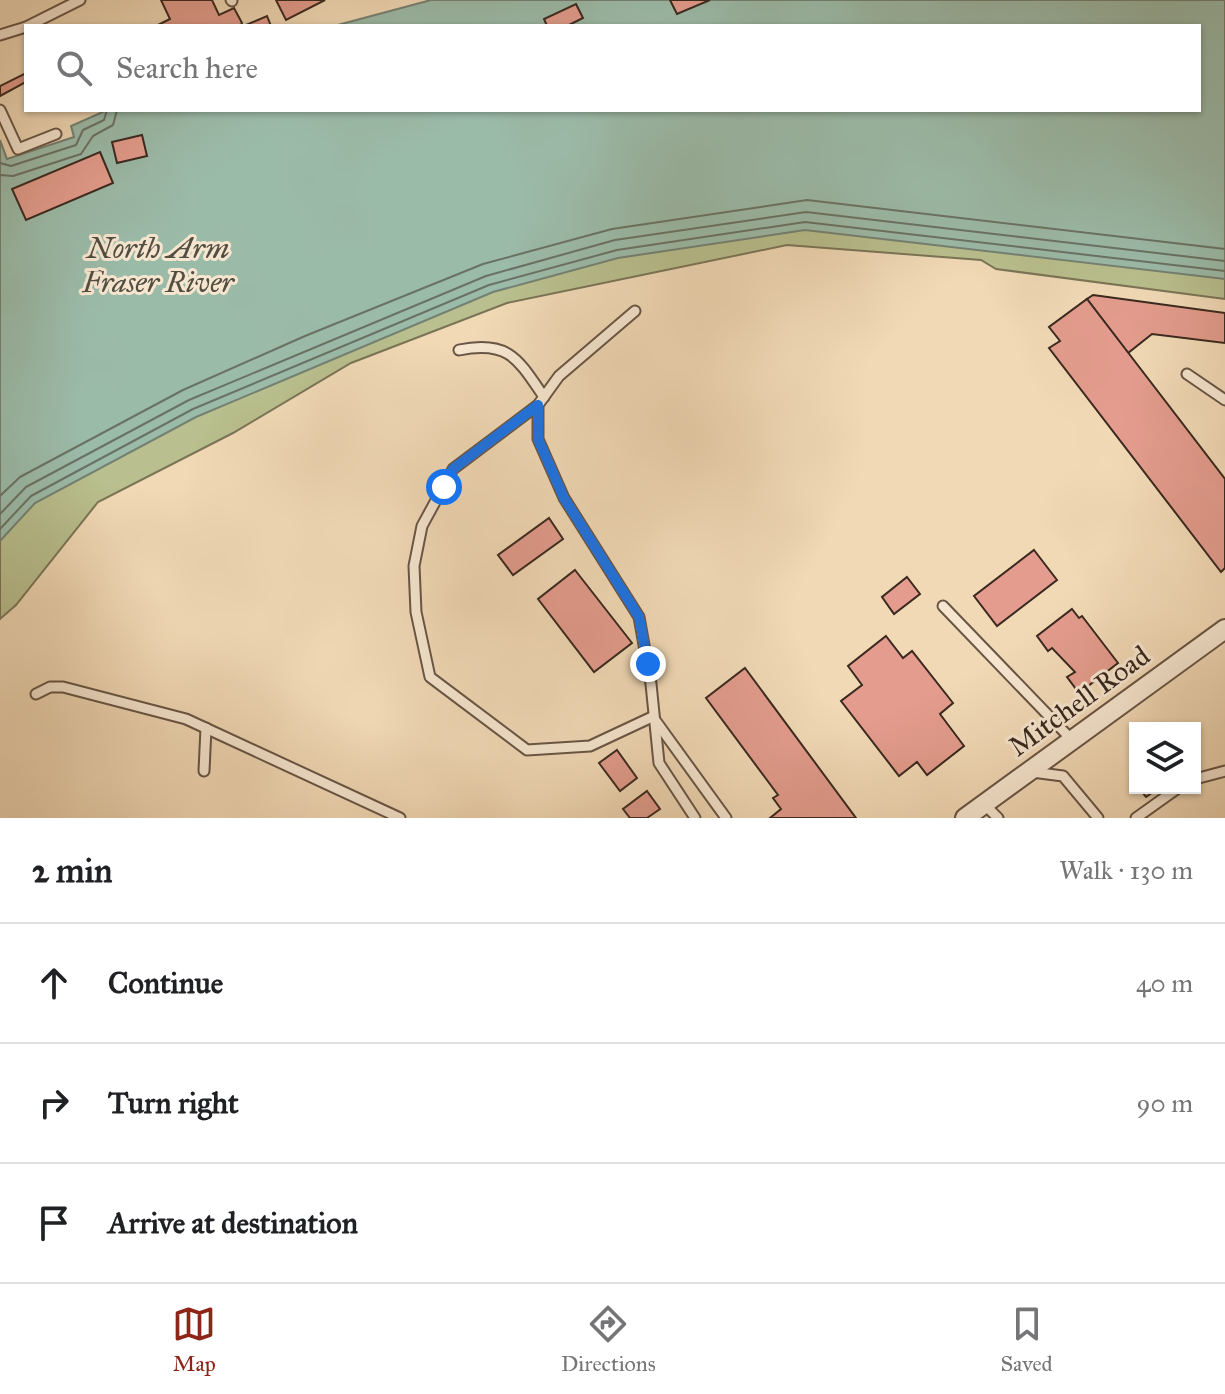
<!DOCTYPE html>
<meta charset="utf-8">
<style>
body{margin:0;font-family:"IM FELL Great Primer",serif;background:#f6f6f6;color:#202124}
.controls{position:absolute;right:24px;bottom:24px;display:grid;overflow:hidden;border-radius:0px;box-shadow:0 2px 6px #0004}
.controls button{width:72px;height:72px;display:grid;place-items:center;padding:0;border:0;border-bottom:2px solid #e0e0e0;background:#fff;color:#202124;font:40px sans-serif}
.stop{position:absolute;width:24px;height:24px;margin:-18px;border:6px solid #1a73e8;border-radius:50%;background:#fff}
.stop.end{background:#1a73e8;border-color:#fff;box-shadow:0 2px 8px #0008}
.list{margin:0;padding:0;list-style:none}
h2{display:flex;justify-content:space-between;align-items:center;height:104px;margin:0;padding:0 32px;font-size:34px}
h2 small{font-size:26px;font-weight:400;color:#757577}
.list li{display:grid;grid-template-columns:52px 1fr auto;gap:24px;align-items:center;box-sizing:border-box;height:120px;padding:0 32px;border-top:2px solid #e0e0e0}
.list b{display:block;font-size:30px;white-space:nowrap}
.list em{font-size:26px;font-style:normal;color:#757577}
.icon{flex:none;width:44px;height:44px;fill:none;stroke:currentColor;stroke-width:2;stroke-linecap:round;stroke-linejoin:round}
.map{position:relative;flex:none;width:1225px;height:818px;overflow:hidden}
.search{position:absolute;background:#fff;box-shadow:0 2px 6px #0004;left:24px;right:24px;top:24px;height:88px;display:flex;align-items:center;gap:20px;box-sizing:border-box;padding:0 28px;border-radius:0px;color:#757577;font-size:30px}
.sheet{height:464px;background:#fff}
nav{display:flex;justify-content:space-around;align-items:center;box-sizing:border-box;height:112px;border-top:2px solid #e0e0e0;background:#fff;font-size:22px;color:#757577}
nav a{display:grid;justify-items:center;gap:4px}
nav .on{color:#8f2418}
.map>svg:first-child{display:block}
.green{fill:#b9bf8e;stroke:#7a7456;stroke-width:2}
.water{fill:#9bbba9;stroke:#748172;stroke-width:2}
.lines{fill:none;stroke-linecap:round;stroke-linejoin:round}
.shore{stroke:#6a7264;stroke-width:2}
.building{fill:#e39c8d;stroke:#3a291f;stroke-width:2}
.service-casing{stroke:#685545;stroke-width:13}
.minor-casing{stroke:#685545;stroke-width:22}
.service{stroke:#f6e6d0;stroke-width:9}
.minor{stroke:#f6e6d0;stroke-width:18}
.route{stroke:#1a73e8;stroke-width:10}
.labels{text-anchor:middle;dominant-baseline:central;stroke-width:6;stroke-linejoin:round;paint-order:stroke}
.street-label{font-size:28px;fill:#3a291f;stroke:#f6e6d0}
.water-label{font-size:30px;font-style:italic;fill:#524e42;stroke:#f6e6d0}
</style>
<div class="map">
<svg width="1225" height="818" viewBox="0 0 1225 818">
<rect width="100%" height="100%" fill="#f1d9b6"/>
<filter id="stains"><feTurbulence type="fractalNoise" baseFrequency=".0025" numOctaves="4"/><feColorMatrix values="0 0 0 0 .2 0 0 0 0 .09 0 0 0 0 .02 0 0 0 .5 -.17"/></filter>
<radialGradient id="worn" r=".72"><stop offset=".6" stop-color="#630" stop-opacity="0"/><stop offset="1" stop-color="#630" stop-opacity=".3"/></radialGradient>
<polygon class="green" points="1225,211 1225,299 996,269 981,260 787,245 507,303 351,363 233,433 98,502 16,605 0,619 0,493 117,419 685,219"/>
<polygon class="water" points="431,0 1225,0 1225,279 805,230 618,258 493,292 196,417 35,503 0,541 0,140 7,159 74,137 71,126 107,110 1199,110 1199,26 334,26"/>
<g class="lines">
<g class="shore">
<polyline points="0,163 11,166 76,145 83,130 104,120 107,110"/>
<polyline points="0,175 13,176 81,154 93,136 113,125 117,110"/>
<polyline points="0,496 20,477 183,390 305,336 483,264 612,229 807,200 1225,249"/>
<polyline points="0,514 26,487 189,400 486,276 615,240 806,212 1225,261"/>
<polyline points="0,529 31,496 193,409 489,285 617,250 805,222 1225,271"/>
</g>
</g>
<g class="building">
<polygon points="161,0 212,0 219,15 234,8 242,23 240,26 156,26 170,19"/>
<polygon points="276,0 325,0 286,20"/>
<polygon points="670,0 710,0 677,14"/>
<polygon points="576,4 583,18 567,26 547,26 544,19"/>
<polygon points="267,16 271,26 246,26 246,25"/>
<polygon points="26,73 26,82 0,96 0,86"/>
<polygon points="142,135 147,156 117,163 112,142"/>
<polygon points="100,152 113,183 26,220 12,189"/>
<polygon points="1093,295 1225,313 1225,343 1152,334 1128,353 1087,299"/>
<polygon points="1087,299 1225,479 1225,568 1221,572 1049,348 1060,341 1049,327"/>
<polygon points="549,518 563,539 513,575 498,555"/>
<polygon points="1034,550 1057,580 997,626 974,596"/>
<polygon points="575,570 632,643 594,672 538,599"/>
<polygon points="907,577 920,594 894,614 882,597"/>
<polygon points="1072,609 1079,618 1082,616 1118,663 1079,693 1067,677 1075,672 1052,648 1048,651 1037,636"/>
<polygon points="886,636 903,658 912,651 953,703 940,714 964,746 927,775 917,762 899,776 841,701 862,685 848,666"/>
<polygon points="745,668 856,818 770,818 781,809 773,798 778,795 706,698"/>
<polygon points="617,750 637,778 620,791 599,763"/>
<polygon points="1139,788 1159,788 1146,797"/>
<polygon points="647,791 660,809 647,818 630,818 623,809"/>
</g>
<g class="lines">
<defs>
<g id="service">
<polyline points="231,0 232,1"/>
<polyline points="28,26 80,0"/>
<polyline points="0,35 26,27"/>
<polyline points="0,110 18,149 56,134"/>
<polyline points="635,311 559,376 538,405 538,439 564,498 639,617 651,684 659,763 695,818"/>
<path d="M459,350C509,340 518,359 544,397"/>
<polyline points="1187,374 1225,400"/>
<polyline points="538,405 453,469 422,526 414,566 416,612 430,677 527,750 590,746 652,717"/>
<polyline points="943,606 1072,740"/>
<polyline points="36,694 50,687 63,687 186,719 400,818"/>
<polyline points="655,720 726,818"/>
<polyline points="204,771 206,728"/>
<polyline points="1032,772 1063,776 1098,818"/>
<polyline points="1195,779 1225,771"/>
<polyline points="984,804 998,818"/>
<polyline points="1136,818 1178,788"/>
</g>
<polyline id="minor" points="965,818 1225,629"/>
</defs>
<use href="#service" class="service-casing"/>
<use href="#minor" class="minor-casing"/>
<use href="#service" class="service"/>
<use href="#minor" class="minor"/>
</g>
<g class="lines">
<polyline class="route" points="444,487 453,469 538,405 538,439 564,498 639,617 648,664"/>
</g>
<g class="labels">
<g class="street-label">
<text transform="translate(1079 701) rotate(-36)">Mitchell Road</text>
</g>
<g class="water-label">
<text x="158" y="248">North Arm<tspan x="158" dy="34">Fraser River</tspan></text>
</g>
</g>
<rect width="100%" height="100%" filter="url(#stains)"/>
<rect width="100%" height="100%" fill="url(#worn)"/>
</svg>
<div class="controls">
<button><svg class="icon" aria-label="layers" viewBox="0 0 24 24"><path d="M12 4l9 5-9 5-9-5zM3 14l9 5 9-5"/></svg></button>
</div>
<div class="stop" style="left:444px;top:487px"></div>
<div class="stop end" style="left:648px;top:664px"></div>
<div class="search"><svg class="icon" aria-label="search" viewBox="0 0 24 24"><circle cx="10" cy="10" r="6"/><path d="M15 15l6 6"/></svg>Search here</div>
</div>
<section class="sheet">
<h2>2 min<small>Walk · 130 m</small></h2>
<ul class="list">
<li><svg class="icon" aria-label="ahead" viewBox="0 0 24 24"><path d="M12 20V5M6 11l6-6 6 6"/></svg><div><b>Continue</b></div><em>40 m</em></li>
<li><svg class="icon" aria-label="right" viewBox="0 0 24 24"><path d="M7 20v-9h11M14 6l5 5-5 5"/></svg><div><b>Turn right</b></div><em>90 m</em></li>
<li><svg class="icon" aria-label="arrive" viewBox="0 0 24 24"><path d="M6 21V4h12l-3 4 3 4H6"/></svg><div><b>Arrive at destination</b></div></li>
</ul>
</section>
<nav>
<a class="on"><svg class="icon" aria-label="map" viewBox="0 0 24 24"><path d="M3 6l6-2 6 2 6-2v14l-6 2-6-2-6 2zM9 4v14M15 6v14"/></svg>Map</a>
<a><svg class="icon" aria-label="directions" viewBox="0 0 24 24"><path d="M12 3l9 9-9 9-9-9zM9 14v-3h6M13 9l2 2-2 2"/></svg>Directions</a>
<a><svg class="icon" aria-label="saved" viewBox="0 0 24 24"><path d="M7 4h10v16l-5-4-5 4z"/></svg>Saved</a>
</nav>
